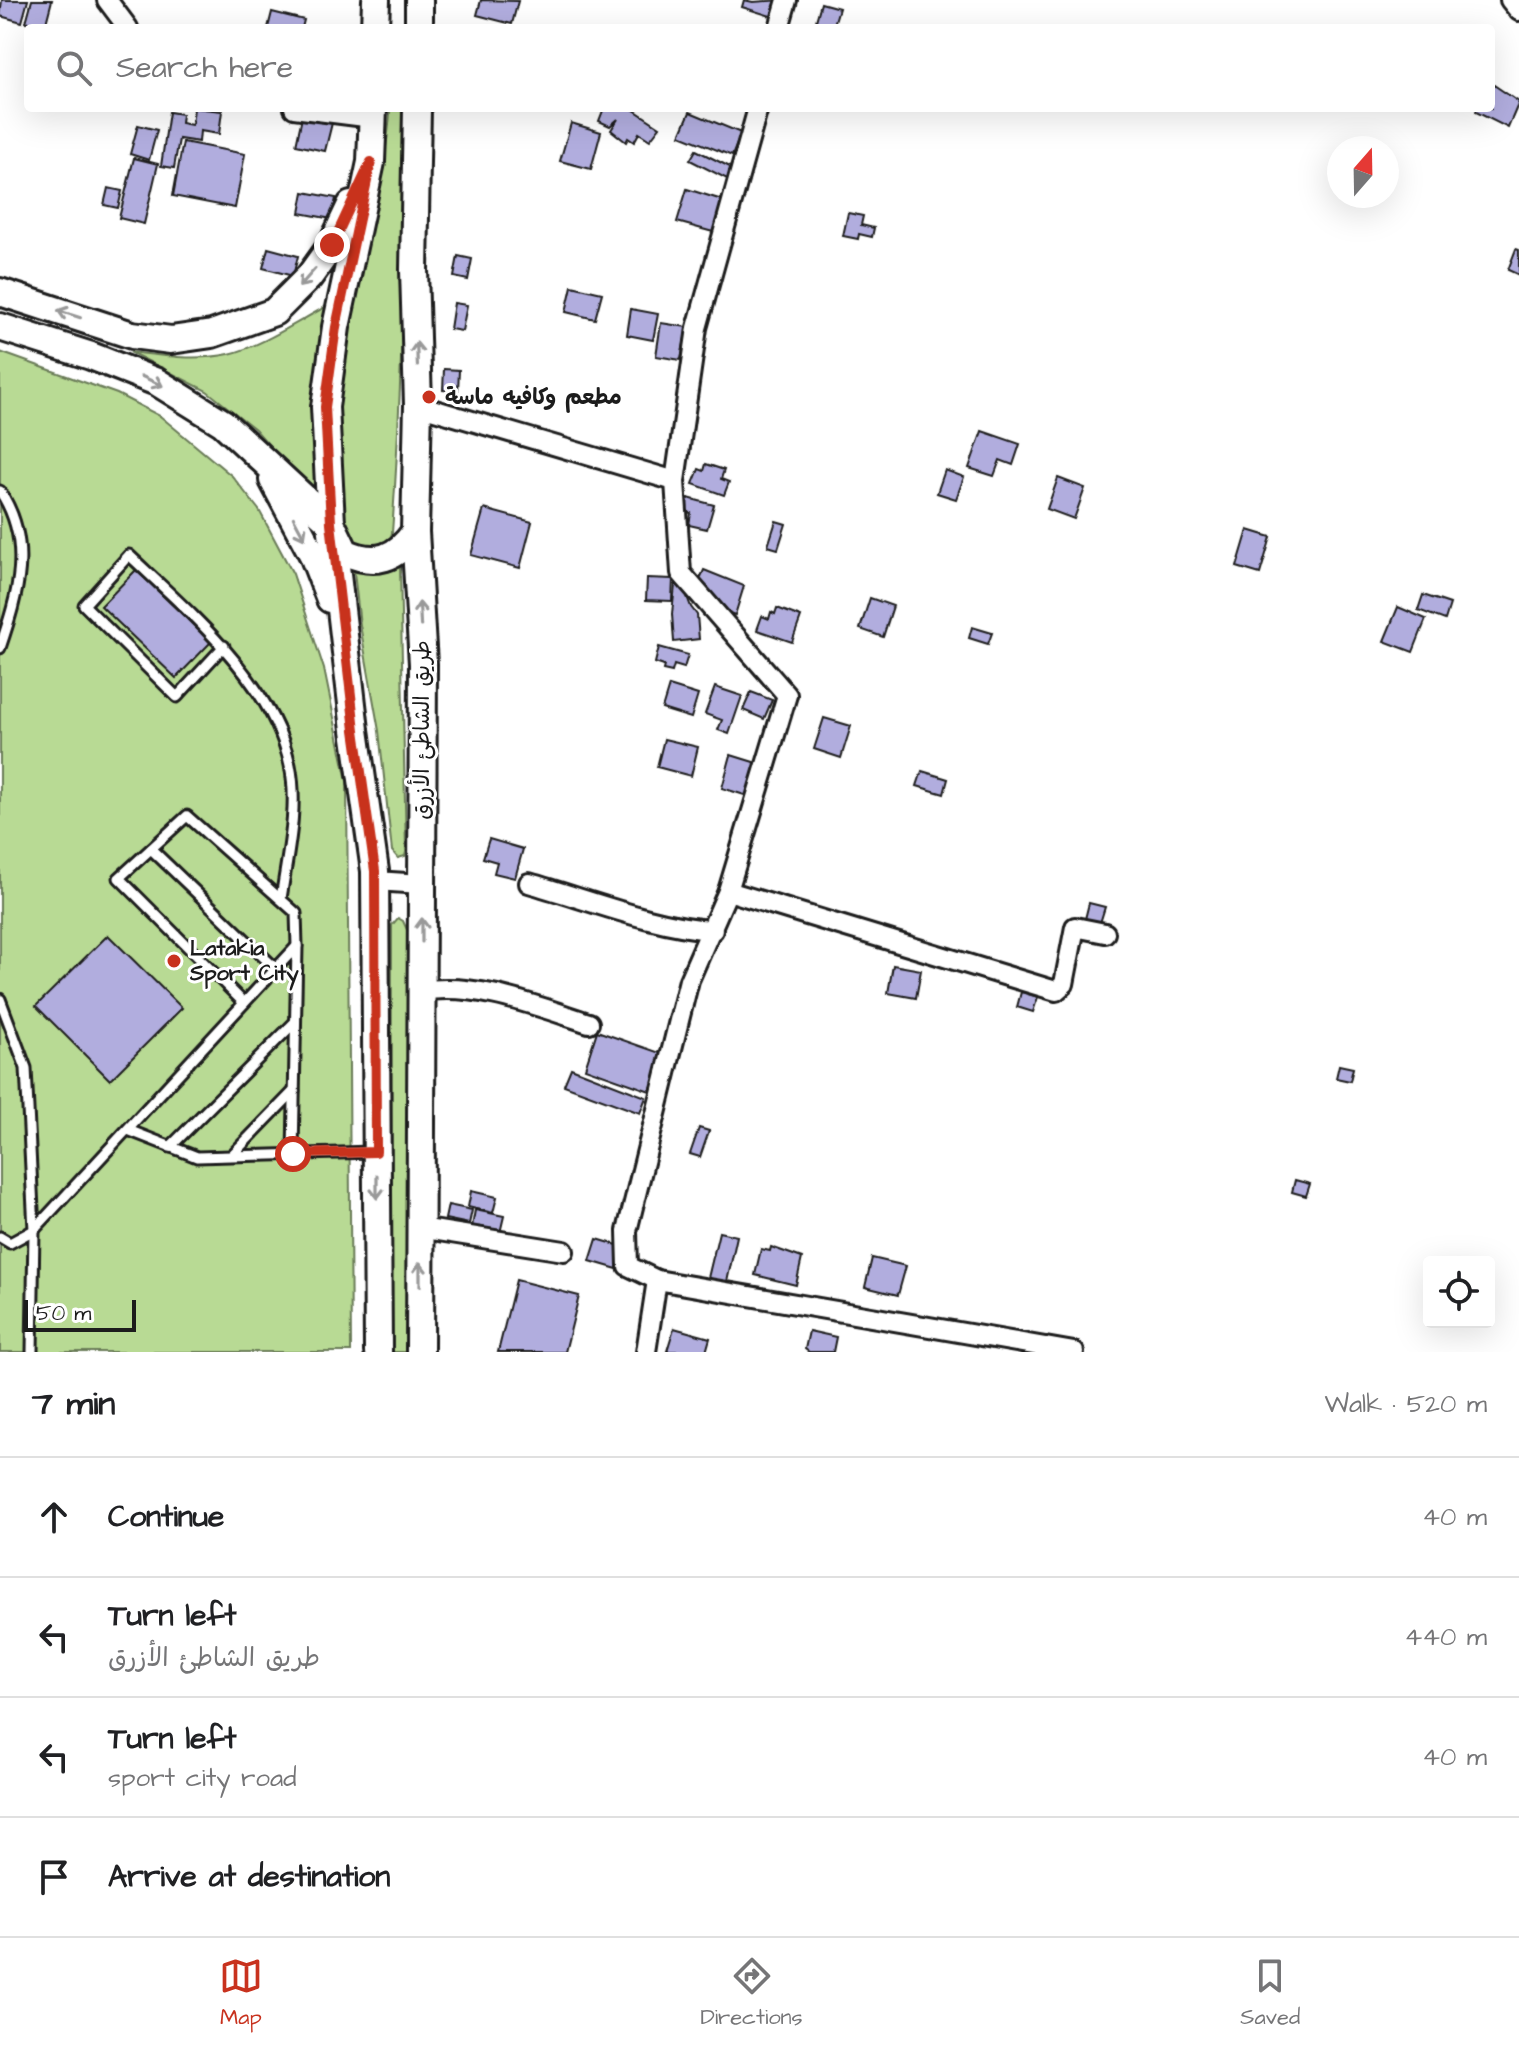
<!DOCTYPE html>
<meta charset="utf-8">
<style>
body{margin:0;font-family:"Architects Daughter","Playpen Sans Arabic",sans-serif;background:#f2f2f2;color:#202124}
.controls{position:absolute;right:24px;bottom:24px;display:grid;overflow:hidden;border-radius:8px;box-shadow:0 8px 32px #0002}
.controls button{width:72px;height:72px;display:grid;place-items:center;padding:0;border:0;border-bottom:2px solid #e0e0e0;background:#fff;color:#202124;font:40px sans-serif}
.compass{position:absolute;left:1327px;top:136px;width:72px;height:72px;border-radius:50%;background:#fff;box-shadow:0 8px 32px #0002;rotate:20deg}
.scale{position:absolute;left:24px;bottom:20px;width:112px;box-sizing:border-box;padding-left:8px;border:4px solid #1c1c1c;border-top:0;font-size:22px;line-height:28px;white-space:nowrap;color:#1c1c1c;-webkit-text-stroke:6px #fff;paint-order:stroke}
.stop{position:absolute;width:24px;height:24px;margin:-18px;border:6px solid #c8321e;border-radius:50%;background:#fff}
.stop.end{background:#c8321e;border-color:#fff;box-shadow:0 2px 8px #0008}
.list{margin:0;padding:0;list-style:none}
h2{display:flex;justify-content:space-between;align-items:center;height:104px;margin:0;padding:0 32px;font-size:34px}
h2 small{font-size:26px;font-weight:400;color:#757577}
.list li{display:grid;grid-template-columns:52px 1fr auto;gap:24px;align-items:center;box-sizing:border-box;height:120px;padding:0 32px;border-top:2px solid #e0e0e0}
.list b{display:block;font-size:30px;white-space:nowrap}
.list p{margin:0;font-size:26px;white-space:nowrap;color:#757577}
.list em{font-size:26px;font-style:normal;color:#757577}
.icon{flex:none;width:44px;height:44px;fill:none;stroke:currentColor;stroke-width:2;stroke-linecap:round;stroke-linejoin:round}
.map{position:relative;flex:none;width:1519px;height:1352px;overflow:hidden}
.search{position:absolute;background:#fff;box-shadow:0 8px 32px #0002;left:24px;right:24px;top:24px;height:88px;display:flex;align-items:center;gap:20px;box-sizing:border-box;padding:0 28px;border-radius:8px;color:#757577;font-size:30px}
.sheet{height:584px;background:#fff}
nav{display:flex;justify-content:space-around;align-items:center;box-sizing:border-box;height:112px;border-top:2px solid #e0e0e0;background:#fff;font-size:22px;color:#757577}
nav a{display:grid;justify-items:center;gap:4px}
nav .on{color:#c8321e}
.map>svg:first-child{display:block}
.green{fill:#b8da94;stroke:#6a7b58;stroke-width:2}
.building{fill:#b1adde;stroke:#1c1c1c;stroke-width:2}
.lines{fill:none;stroke-linecap:round;stroke-linejoin:round}
.lane-casing{stroke:#1c1c1c;stroke-width:15}
.street-casing{stroke:#1c1c1c;stroke-width:24}
.secondary-casing{stroke:#1c1c1c;stroke-width:32}
.lane{stroke:#fff;stroke-width:9}
.street{stroke:#fff;stroke-width:18}
.secondary{stroke:#fff;stroke-width:26}
.oneway{stroke:#999}
.route{stroke:#c8321e;stroke-width:10}
.poi-dot{fill:#c8321e;stroke:#fff;stroke-width:3}
.labels{text-anchor:middle;dominant-baseline:central;stroke-width:6;stroke-linejoin:round;paint-order:stroke}
.poi-label{font-size:22px;font-weight:bold;fill:#1c1c1c;stroke:#fff;text-anchor:start}
.street-label{font-size:22px;fill:#1c1c1c;stroke:#fff}
</style>
<div class="map">
<svg width="1519" height="1352" viewBox="0 0 1519 1352">
<rect width="100%" height="100%" fill="#fff"/>
<filter id="ink" filterUnits="userSpaceOnUse"><feTurbulence type="fractalNoise" baseFrequency=".0125" numOctaves="2"/><feDisplacementMap in="SourceGraphic" scale="16" xChannelSelector="R" yChannelSelector="G"/><feConvolveMatrix kernelMatrix="1 2 1 2 8 2 1 2 1" color-interpolation-filters="sRGB"/></filter>
<g filter="url(#ink)">
<g class="green">
<path d="M390,108H405C405,250 402,392 392,533L389,542L380,549L358,547C344,531 343,511 340,490C326,382 364,286 380,181C384,157 390,132 390,108Z"/>
<path d="M329,305L313,397L317,500L255,429L207,391L130,352C162,356 197,361 229,354C260,347 300,320 329,305Z"/>
<polygon points="0,352 117,394 160,416 232,476 259,510 293,574 324,669 347,781 351,1352 0,1352"/>
<polygon points="400,566 406,852 405,856 398,858 392,851 379,731 360,625 354,572 370,573"/>
<polygon points="398,918 403,921 408,932 406,1352 391,1352 392,925"/>
</g>
<g class="building">
<polygon points="2,0 28,0 22,22 0,16"/>
<polygon points="32,0 52,0 45,27 26,22"/>
<polygon points="481,0 518,1 512,24 477,15"/>
<polygon points="744,0 753,2 782,0 777,18 742,7"/>
<polygon points="821,3 839,8 833,28 814,28"/>
<polygon points="272,12 304,20 302,28 268,28"/>
<polygon points="1491,83 1519,102 1508,128 1476,112 1477,108 1491,108"/>
<polygon points="194,108 222,111 219,134 200,131 199,142 179,139 174,168 161,166 169,112 182,114 181,123 192,125"/>
<polygon points="604,108 631,108 660,127 650,140 639,133 634,142 628,138 626,142 611,130 618,119 610,126 599,121"/>
<polygon points="690,112 741,133 732,156 680,135"/>
<polygon points="302,117 332,123 325,151 296,145"/>
<polygon points="571,123 601,132 591,169 560,161"/>
<polygon points="138,125 157,130 149,160 130,154"/>
<polygon points="183,142 245,154 235,208 173,196"/>
<polygon points="696,150 734,169 729,180 690,160"/>
<polygon points="134,158 158,164 144,224 119,218"/>
<polygon points="108,188 122,191 118,208 104,205"/>
<polygon points="687,189 722,200 713,232 677,222"/>
<polygon points="304,192 336,198 332,219 300,213"/>
<polygon points="848,213 863,216 861,225 874,228 872,237 859,234 858,239 843,236"/>
<polygon points="268,248 298,256 293,276 263,268"/>
<polygon points="1516,249 1519,250 1519,275 1508,270"/>
<polygon points="458,256 472,259 468,280 454,277"/>
<polygon points="572,286 602,293 595,319 566,312"/>
<polygon points="454,303 467,305 462,331 450,329"/>
<polygon points="631,309 658,314 653,340 627,335"/>
<polygon points="661,323 687,327 681,360 656,356"/>
<polygon points="444,369 459,370 458,391 443,390"/>
<polygon points="982,431 1020,444 1013,465 1000,460 994,476 969,468"/>
<polygon points="706,464 724,470 721,479 729,482 724,495 693,484 699,469 704,471"/>
<polygon points="945,470 964,477 956,499 937,493"/>
<polygon points="1058,478 1085,488 1074,519 1047,509"/>
<polygon points="688,498 714,505 707,529 689,525 691,513 685,512"/>
<polygon points="484,509 532,522 520,568 471,555"/>
<polygon points="776,521 786,524 778,549 768,546"/>
<polygon points="1248,530 1271,537 1260,574 1237,567"/>
<polygon points="136,570 211,642 176,678 101,606"/>
<polygon points="704,570 744,586 735,615 715,608 701,593 700,579"/>
<polygon points="647,578 673,579 672,601 646,600"/>
<polygon points="675,585 683,586 691,607 697,615 699,639 674,642 672,614"/>
<polygon points="1423,595 1450,604 1445,620 1418,610"/>
<polygon points="870,598 893,606 883,637 860,629"/>
<polygon points="1398,607 1426,619 1413,652 1384,641"/>
<polygon points="777,608 801,617 792,642 757,630 762,616 769,619 771,612 775,614"/>
<polygon points="972,627 992,633 988,644 969,638"/>
<polygon points="659,647 688,655 684,668 674,665 672,672 663,670 664,666 655,663"/>
<polygon points="669,686 698,695 691,718 662,709"/>
<polygon points="715,687 742,696 729,734 718,730 722,720 705,714"/>
<polygon points="751,692 772,700 764,719 743,710"/>
<polygon points="824,718 851,726 841,758 814,749"/>
<polygon points="664,739 698,747 691,776 657,767"/>
<polygon points="731,755 760,764 751,797 722,788"/>
<polygon points="922,771 948,779 944,794 917,786"/>
<polygon points="489,839 523,849 515,878 494,873 497,862 483,858"/>
<polygon points="1089,903 1105,907 1100,923 1085,919"/>
<polygon points="108,935 182,1008 110,1080 36,1006"/>
<polygon points="893,965 921,970 916,998 888,993"/>
<polygon points="1021,992 1038,997 1033,1012 1017,1007"/>
<polygon points="597,1031 663,1054 650,1091 585,1068"/>
<polygon points="1339,1065 1353,1068 1350,1081 1336,1078"/>
<polygon points="571,1068 646,1097 640,1113 564,1085"/>
<polygon points="699,1128 709,1131 700,1157 690,1154"/>
<polygon points="1295,1180 1310,1184 1306,1196 1292,1192"/>
<polygon points="471,1191 497,1197 493,1213 468,1207"/>
<polygon points="448,1205 472,1210 469,1224 445,1219"/>
<polygon points="475,1210 504,1216 500,1233 472,1227"/>
<polygon points="719,1232 737,1236 727,1282 708,1278"/>
<polygon points="597,1239 624,1247 617,1269 590,1261"/>
<polygon points="771,1247 802,1258 796,1285 755,1275 761,1249 770,1251"/>
<polygon points="872,1258 906,1266 898,1295 865,1287"/>
<polygon points="516,1280 579,1296 565,1352 498,1352"/>
<polygon points="674,1328 710,1338 706,1352 667,1351"/>
<polygon points="809,1331 836,1337 833,1352 809,1352 805,1349"/>
</g>
<g class="lines">
<defs>
<g id="lane">
<path d="M0,491C34,543 18,594 0,648"/>
<path d="M224,646L177,697L84,605L129,555C188,611 273,682 290,765C299,808 287,856 281,899"/>
<polyline points="151,849 276,969"/>
<polyline points="0,999 26,1068 34,1230 32,1352"/>
<polyline points="244,1003 119,878 187,816 296,913 297,946"/>
<polyline points="128,1130 197,1157 373,1152"/>
<polyline points="170,1147 295,1022"/>
<polyline points="232,1155 294,1091"/>
<polyline points="0,1237 10,1243 34,1230 297,946 293,1154"/>
</g>
<g id="street">
<polyline points="107,0 128,28"/>
<polyline points="1510,0 1519,11"/>
<polyline points="779,28 787,0"/>
<polyline points="294,108 373,118"/>
<polyline points="758,108 697,328 675,481 681,573 787,695 728,891 689,980 627,1231 628,1266 657,1280 1074,1352"/>
<polyline points="418,405 675,481"/>
<polyline points="375,881 422,884"/>
<path d="M529,883C586,899 656,927 713,930"/>
<polyline points="728,891 1056,991 1064,984 1075,927 1105,933"/>
<path d="M422,991C477,982 536,1006 589,1023"/>
<polyline points="420,1228 564,1251"/>
<polyline points="646,1352 657,1280"/>
</g>
<g id="secondary">
<polyline points="375,28 376,0"/>
<polyline points="419,28 419,0"/>
<polyline points="373,108 371,162 336,327 325,407 331,523 355,730 375,871 378,1352"/>
<polyline points="417,108 414,270 418,405 415,532 423,664 420,1352"/>
<polyline points="0,292 132,335 171,340 212,334 274,312 309,277 332,245 351,205"/>
<path d="M0,327L91,356L157,382L223,423L331,523L345,552C376,566 396,559 415,532"/>
<polyline points="273,480 313,555 330,599"/>
</g>
</defs>
<use href="#lane" class="lane-casing"/>
<use href="#street" class="street-casing"/>
<use href="#secondary" class="secondary-casing"/>
<use href="#lane" class="lane"/>
<use href="#street" class="street"/>
<use href="#secondary" class="secondary"/>
</g>
<defs><path id="oneway-shaft" d="M-6 0H5M1.5-3L5.5 0L1.5 3" fill="none" stroke-width="1.6" stroke-linecap="round" stroke-linejoin="round" transform="scale(2)"/></defs>
<g class="oneway">
<use href="#oneway-shaft" transform="translate(307 278) rotate(131)"/>
<use href="#oneway-shaft" transform="translate(69 314) rotate(-162)"/>
<use href="#oneway-shaft" transform="translate(417 354) rotate(-92)"/>
<use href="#oneway-shaft" transform="translate(152 381) rotate(25)"/>
<use href="#oneway-shaft" transform="translate(299 528) rotate(62)"/>
<use href="#oneway-shaft" transform="translate(420 614) rotate(-93)"/>
<use href="#oneway-shaft" transform="translate(422 930) rotate(-90)"/>
<use href="#oneway-shaft" transform="translate(377 1187) rotate(90)"/>
<use href="#oneway-shaft" transform="translate(420 1274) rotate(-90)"/>
</g>
</g>
<g class="lines" filter="url(#ink)">
<polyline class="route" points="293,1154 376,1152 375,871 355,730 331,523 325,407 336,327 371,162 332,245"/>
</g>
<g class="poi-dot">
<circle cx="429" cy="397" r="8"/>
<circle cx="174" cy="961" r="8"/>
</g>
<g class="labels">
<g class="poi-label">
<text x="445" y="397">مطعم وكافيه ماسة</text>
<text x="190" y="948">Latakia<tspan x="190" dy="25">Sport City</tspan></text>
</g>
<g class="street-label">
<text transform="translate(422 730) rotate(-90)">طريق الشاطئ الأزرق</text>
</g>
</g>
</svg>
<div class="controls">
<button><svg class="icon" aria-label="locate" viewBox="0 0 24 24"><circle cx="12" cy="12" r="6"/><path d="M12 2v4M12 18v4M2 12h4M18 12h4"/></svg></button>
</div>
<svg class="compass" viewBox="-18 -18 36 36"><path d="M0-13l5 13h-10z" fill="#e53935"/><path d="M0 13l5-13h-10z" fill="#757577"/></svg>
<div class="scale">50 m</div>
<div class="stop" style="left:293px;top:1154px"></div>
<div class="stop end" style="left:332px;top:245px"></div>
<div class="search"><svg class="icon" aria-label="search" viewBox="0 0 24 24"><circle cx="10" cy="10" r="6"/><path d="M15 15l6 6"/></svg>Search here</div>
</div>
<section class="sheet">
<h2>7 min<small>Walk · 520 m</small></h2>
<ul class="list">
<li><svg class="icon" aria-label="ahead" viewBox="0 0 24 24"><path d="M12 20V5M6 11l6-6 6 6"/></svg><div><b>Continue</b></div><em>40 m</em></li>
<li><svg class="icon" aria-label="left" viewBox="0 0 24 24"><path d="M17 20v-9H6M10 6l-5 5 5 5"/></svg><div><b>Turn left</b><p>طريق الشاطئ الأزرق</p></div><em>440 m</em></li>
<li><svg class="icon" aria-label="left" viewBox="0 0 24 24"><path d="M17 20v-9H6M10 6l-5 5 5 5"/></svg><div><b>Turn left</b><p>sport city road</p></div><em>40 m</em></li>
<li><svg class="icon" aria-label="arrive" viewBox="0 0 24 24"><path d="M6 21V4h12l-3 4 3 4H6"/></svg><div><b>Arrive at destination</b></div></li>
</ul>
</section>
<nav>
<a class="on"><svg class="icon" aria-label="map" viewBox="0 0 24 24"><path d="M3 6l6-2 6 2 6-2v14l-6 2-6-2-6 2zM9 4v14M15 6v14"/></svg>Map</a>
<a><svg class="icon" aria-label="directions" viewBox="0 0 24 24"><path d="M12 3l9 9-9 9-9-9zM9 14v-3h6M13 9l2 2-2 2"/></svg>Directions</a>
<a><svg class="icon" aria-label="saved" viewBox="0 0 24 24"><path d="M7 4h10v16l-5-4-5 4z"/></svg>Saved</a>
</nav>
